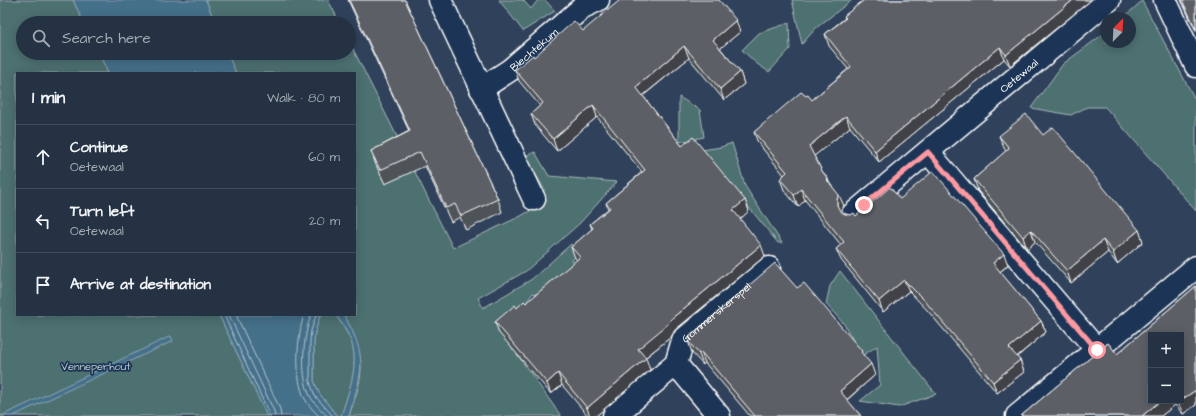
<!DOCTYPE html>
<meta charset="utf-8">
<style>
body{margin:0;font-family:"Architects Daughter",sans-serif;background:#2c3a4b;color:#f1f3f6}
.controls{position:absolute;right:12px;bottom:12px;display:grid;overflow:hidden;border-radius:0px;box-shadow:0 2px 10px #0003}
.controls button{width:36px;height:36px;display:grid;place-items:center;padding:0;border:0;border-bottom:1px solid #414d5d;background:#243244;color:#f1f3f6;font:20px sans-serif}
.compass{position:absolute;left:1100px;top:12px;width:36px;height:36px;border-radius:50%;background:#243244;box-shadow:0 2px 10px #0003;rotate:24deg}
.stop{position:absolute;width:12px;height:12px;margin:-9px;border:3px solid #ff9aa2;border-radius:50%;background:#fff}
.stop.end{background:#ff9aa2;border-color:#fff;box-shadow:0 1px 4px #0008}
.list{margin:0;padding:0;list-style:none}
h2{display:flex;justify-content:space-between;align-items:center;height:52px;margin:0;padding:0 16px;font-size:17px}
h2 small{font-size:13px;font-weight:400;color:#a3aab2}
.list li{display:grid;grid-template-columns:26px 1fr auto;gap:12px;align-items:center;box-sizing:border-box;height:64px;padding:0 16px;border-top:1px solid #414d5d}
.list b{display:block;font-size:15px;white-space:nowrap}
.list p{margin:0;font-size:13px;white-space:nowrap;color:#a3aab2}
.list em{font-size:13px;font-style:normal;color:#a3aab2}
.icon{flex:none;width:22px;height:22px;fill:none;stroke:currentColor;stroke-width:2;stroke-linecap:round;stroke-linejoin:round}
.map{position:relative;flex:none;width:1196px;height:416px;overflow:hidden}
.search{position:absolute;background:#243244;box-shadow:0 2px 10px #0003;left:16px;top:16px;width:340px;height:44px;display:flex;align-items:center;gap:10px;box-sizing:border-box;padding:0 14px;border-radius:22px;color:#a3aab2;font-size:15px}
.panel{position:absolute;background:#243244;box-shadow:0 2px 10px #0003;left:16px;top:72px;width:340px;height:244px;border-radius:0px}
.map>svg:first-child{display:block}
.green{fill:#4d7071;stroke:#a6b8b8}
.water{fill:#446f8a;stroke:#8fa9b9}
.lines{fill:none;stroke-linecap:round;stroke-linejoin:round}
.shore{stroke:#b4c5d0;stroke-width:1}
.minor-casing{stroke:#fff;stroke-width:25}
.minor{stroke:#1d3557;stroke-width:22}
.wall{fill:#4e5257;stroke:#fff;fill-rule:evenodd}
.shaded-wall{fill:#404247;stroke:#fff}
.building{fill:#5b5f65;stroke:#fff}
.route{stroke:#ff9aa2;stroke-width:5}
.labels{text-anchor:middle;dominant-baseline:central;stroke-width:3.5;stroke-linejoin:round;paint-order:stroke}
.street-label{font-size:11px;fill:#fff;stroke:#1d3557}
.park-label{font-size:11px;fill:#b8c6c6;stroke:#1d3557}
</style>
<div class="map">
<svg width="1196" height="416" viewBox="0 0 1196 416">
<rect width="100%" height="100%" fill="#30425b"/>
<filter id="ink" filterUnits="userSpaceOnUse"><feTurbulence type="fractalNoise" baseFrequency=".025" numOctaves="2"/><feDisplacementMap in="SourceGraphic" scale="8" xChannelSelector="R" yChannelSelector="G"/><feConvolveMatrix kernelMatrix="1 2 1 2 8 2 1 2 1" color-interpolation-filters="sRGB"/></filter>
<g filter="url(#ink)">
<g class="green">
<polygon points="0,0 73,0 84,23 23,23 23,53 99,53 108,73 17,73 17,315 219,315 267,416 0,416"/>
<polygon points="206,0 328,0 340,23 215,23"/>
<polygon points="499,0 523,0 531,9 538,0 545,0 555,11 523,31"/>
<polygon points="792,0 852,0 816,28 802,44"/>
<polygon points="1142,1 1196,101 1196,211 1105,107 1087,107 1071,115 1031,108 1063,64 1106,32 1106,42 1130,42 1130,18 1123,18"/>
<polygon points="789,23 790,49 769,72 756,63 742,50 759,33"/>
<path d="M349,41L453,248L521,216L531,210L538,202L543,200L544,189L525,156L535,152L549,176L617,182L580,223L526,271L478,298L483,308L532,279L571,244L580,253L572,260L577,266L538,295L533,293L517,315L499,329L561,416H349C354,401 361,384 361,368C361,349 353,331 344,315H355V73H236L227,53H349Z"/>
<polygon points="679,97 700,110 704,137 679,142"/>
<polygon points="732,143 745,186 782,243 778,243 702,150 721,147"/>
<polygon points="840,271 936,394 899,407 860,401 880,385 877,346 862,356 844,324 826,304 830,286"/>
<path d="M320,315H336C342,325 351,337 353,348C358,369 347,397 341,416H337L319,393L314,381V341L315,332Z"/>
</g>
<g class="water">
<polygon points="73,0 206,0 215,23 84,23"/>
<polygon points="99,53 227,53 236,73 108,73"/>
<polygon points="219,315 320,315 315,332 314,341 314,381 319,393 337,416 267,416"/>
<path d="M336,315H344C369,359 362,370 349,416H341C347,397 358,369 353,348C351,337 342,324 336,315Z"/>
<polygon points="171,336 173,341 13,416 1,416"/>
</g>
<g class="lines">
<g class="shore">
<polyline points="224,315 270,416"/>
<polyline points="229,315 274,411 275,416"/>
<polyline points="236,315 280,409 281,416"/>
<path d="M304,315C297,336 294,379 305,399C308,405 314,411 319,416"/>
<path d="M311,315C303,337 300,373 309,394C313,403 321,409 327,416"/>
<polyline points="316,315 311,331 310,341 310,382 315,396 333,416"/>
</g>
<defs>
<g id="minor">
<polyline points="440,0 534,199"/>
<polyline points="1165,0 1196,66"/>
<path id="s1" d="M481,89L510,70L583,7L598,0"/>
<polyline points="928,152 1097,350"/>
<path id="s2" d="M853,214L1109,0"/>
<polyline points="676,364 719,416"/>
<path id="s3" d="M614,416L676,364L683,340L769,268"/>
<polyline points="1017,416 1196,267"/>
</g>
</defs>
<use href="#minor" class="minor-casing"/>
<use href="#minor" class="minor"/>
</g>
<g class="wall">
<polygon points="348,0 405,0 498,199 502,212 466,230 460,217 451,222 425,166 385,184 376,165 371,151 409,131"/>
<polygon points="864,0 1091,0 1010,66 1004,59 879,162 850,127 814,156 822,171 828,179 829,182 844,206 841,210 841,212 845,214 856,216 900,199 1008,265 1000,272 1041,321 1046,332 1017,357 1020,360 1024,372 997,393 928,311 909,291 883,312 841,260 836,249 841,245 805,200 798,207 784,190 780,179 784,175 758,143 754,132 806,96 812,100 848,69 829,46 825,34 845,18 844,16"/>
<polygon points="1181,0 1196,0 1196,31"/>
<polygon points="583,31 740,32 720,48 740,72 744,84 724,100 689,58 643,96 682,146 745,200 749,211 740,219 765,256 675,330 671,337 645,358 650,370 596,416 588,416 562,385 551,394 499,333 495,322 517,308 526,303 577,260 575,258 571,247 592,229 590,224 608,209 606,203 642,172 597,117 557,151 535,125 531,114 540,106 519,81 515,70 534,57"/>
<polygon points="1043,135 1139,230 1143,242 1117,264 1108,252 1071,283 1035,242 1027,249 978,191 974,179 1006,151 1004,148 999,136"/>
<path d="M1196,286V405L1183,414L1175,405L1161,416H1021L1108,343L1117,354ZM1151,335H1181V401H1151Z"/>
<polygon points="797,288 863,355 875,375 847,400 861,416 750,416 705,363 703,365 692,353 688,341"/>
</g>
<g class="shaded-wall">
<polygon points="1073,0 1091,0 1010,66 1006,55"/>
<polygon points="736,20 740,32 717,51 713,40"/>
<polygon points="684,46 689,58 640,98 636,87"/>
<polygon points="1000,47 1004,59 879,162 875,151"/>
<polygon points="740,72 744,84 724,100 720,89"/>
<polygon points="593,105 597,117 557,151 553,139"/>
<polygon points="846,116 850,127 813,157 809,146"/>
<polygon points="801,189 805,200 798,207 794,195"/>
<polygon points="839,195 844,206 841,210 841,217 837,205 837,199"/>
<polygon points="745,200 749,211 737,222 733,210"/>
<polygon points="1031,230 1035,242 1027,249 1023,237"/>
<polygon points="1139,230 1143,242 1117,264 1113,252"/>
<polygon points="1103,240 1108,252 1071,283 1067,271"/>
<polygon points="761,245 765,256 675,330 671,337 642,360 638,349 671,319"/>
<polygon points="1004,254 1008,265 997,274 993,263"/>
<polygon points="904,280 909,291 883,312 879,301"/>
<polygon points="1041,321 1046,332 1014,359 1009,348"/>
<polygon points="701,352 705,363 703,365 699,354"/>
<polygon points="646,358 650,370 596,416 590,416 587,408"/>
<polygon points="1020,360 1024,372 997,393 993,382"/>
<polygon points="871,364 875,375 844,402 840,391"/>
<polygon points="558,373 562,385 551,394 547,383"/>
<polygon points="1196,390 1196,405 1183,414 1178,402 1181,401 1181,400"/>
<polygon points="1160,401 1173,401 1175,405 1161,416 1142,416"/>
</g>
<g class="building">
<polygon points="349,0 405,0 498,199 461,216 455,204 446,208 420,152 380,170 371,151 410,131"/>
<polygon points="620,0 719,0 736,20 713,40 740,72 720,89 684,46 636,87 682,146 693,137 745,200 733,210 761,245 671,319 667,325 638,349 646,358 587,408 558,373 547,383 495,322 515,305 517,308 524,301 526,303 580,257 571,247 593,228 590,224 610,208 606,203 645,170 593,105 553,139 531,114 543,103 515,70 533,55 534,57 574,21 583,31"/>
<polygon points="864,0 1073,0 1006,55 1000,47 875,151 846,116 809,146 822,171 828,179 827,180 839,195 837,199 837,205 840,211 845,214 851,215 854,213 856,216 890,187 900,199 933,171 1004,254 993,263 1041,321 1009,348 1020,360 993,382 924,300 904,280 879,301 836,249 844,242 801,189 794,195 780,179 787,172 754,132 801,92 806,96 808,95 812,100 851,67 825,34 846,18 844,16"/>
<polygon points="1182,0 1196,0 1196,30 1194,25"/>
<polygon points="1026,114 1043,135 1053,127 1139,230 1113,252 1103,240 1067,271 1031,230 1023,237 974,179 1009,148 999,136"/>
<polygon points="775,263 797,288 804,283 862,351 861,352 871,364 840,391 861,416 755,416 701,352 699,354 688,341 690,336"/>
<polygon points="1196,286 1196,390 1181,400 1181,335 1151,335 1151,401 1160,401 1142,416 1021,416 1108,343 1117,354"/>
</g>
</g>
<g class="lines" filter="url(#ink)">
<polyline class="route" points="864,205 928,152 1097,350"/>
</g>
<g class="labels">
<g class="street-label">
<text stroke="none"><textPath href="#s1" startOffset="66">Blechtekum</textPath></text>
<text stroke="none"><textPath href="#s2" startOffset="216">Oetewaal</textPath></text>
<text stroke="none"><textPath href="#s3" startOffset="149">Gommerskerspel</textPath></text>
</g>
<g class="park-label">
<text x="96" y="366">Venneperhout</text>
</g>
</g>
</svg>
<div class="controls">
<button>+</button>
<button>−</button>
</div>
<svg class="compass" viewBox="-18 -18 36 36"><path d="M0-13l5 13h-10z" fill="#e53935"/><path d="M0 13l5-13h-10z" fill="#a3aab2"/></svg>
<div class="stop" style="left:1097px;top:350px"></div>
<div class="stop end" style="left:864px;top:205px"></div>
<div class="search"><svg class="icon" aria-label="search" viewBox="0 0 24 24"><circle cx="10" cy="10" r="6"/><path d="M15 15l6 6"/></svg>Search here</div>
<section class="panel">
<h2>1 min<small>Walk · 80 m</small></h2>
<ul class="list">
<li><svg class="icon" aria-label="ahead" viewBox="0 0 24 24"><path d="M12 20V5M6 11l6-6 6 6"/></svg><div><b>Continue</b><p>Oetewaal</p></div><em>60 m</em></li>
<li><svg class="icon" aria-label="left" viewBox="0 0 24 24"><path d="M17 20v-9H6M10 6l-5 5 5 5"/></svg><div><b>Turn left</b><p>Oetewaal</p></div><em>20 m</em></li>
<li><svg class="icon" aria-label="arrive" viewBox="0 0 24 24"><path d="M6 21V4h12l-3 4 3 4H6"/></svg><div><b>Arrive at destination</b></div></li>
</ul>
</section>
</div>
